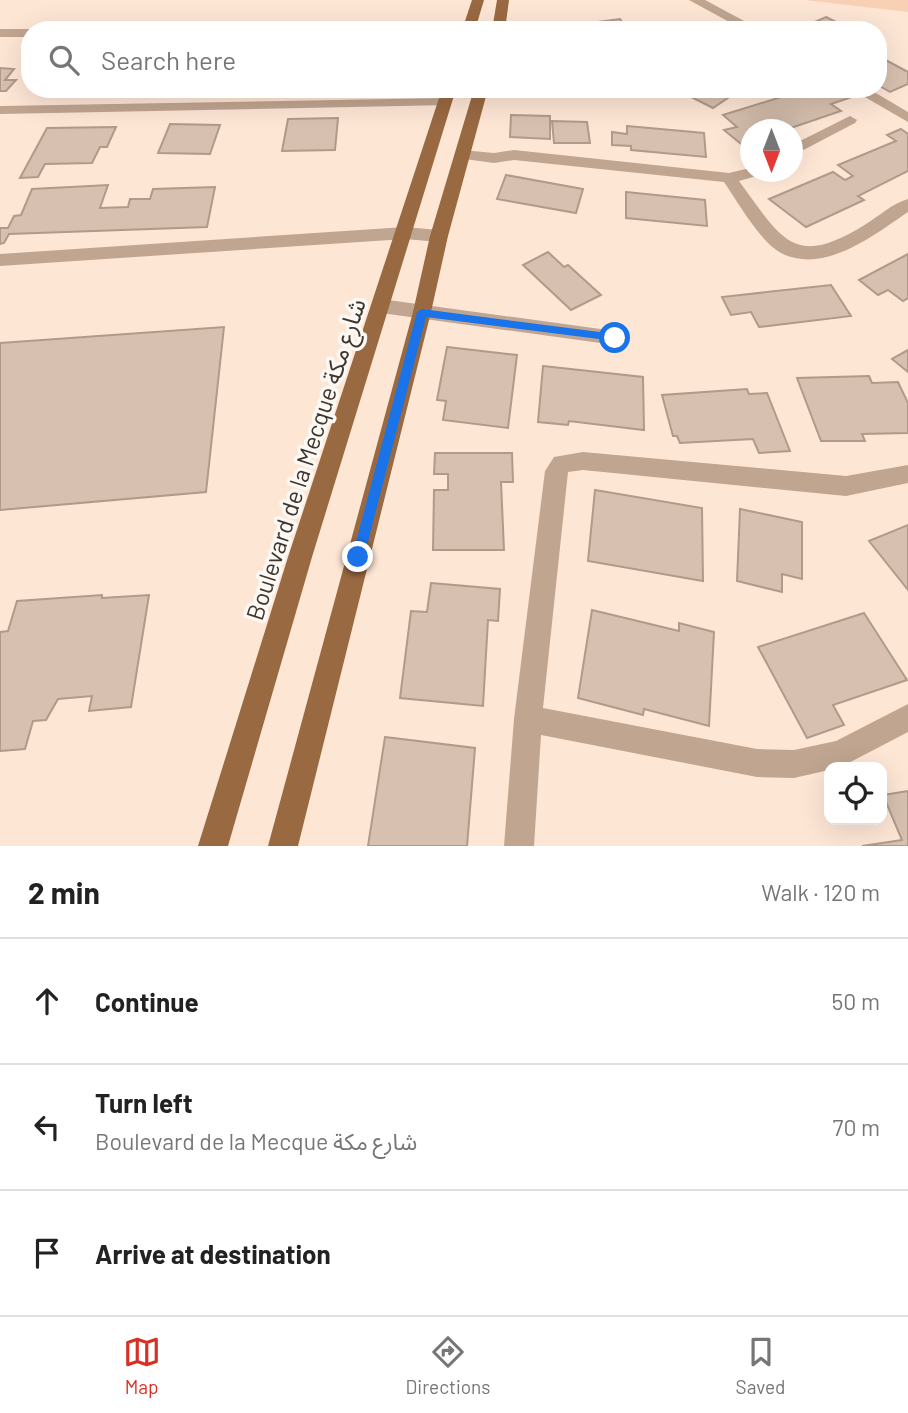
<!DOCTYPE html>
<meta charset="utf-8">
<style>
body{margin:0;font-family:Barlow,"Noto Sans Arabic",sans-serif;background:#f6f6f6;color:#222}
.controls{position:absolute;right:21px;bottom:21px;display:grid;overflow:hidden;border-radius:14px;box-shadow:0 7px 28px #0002}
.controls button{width:63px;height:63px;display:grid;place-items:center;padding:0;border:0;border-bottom:2px solid #e0e0e0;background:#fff;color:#222;font:35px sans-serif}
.compass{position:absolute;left:740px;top:119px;width:63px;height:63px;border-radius:50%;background:#fff;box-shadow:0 7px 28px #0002;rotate:180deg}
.stop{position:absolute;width:21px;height:21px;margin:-16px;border:5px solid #1a73e8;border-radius:50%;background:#fff}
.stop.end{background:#1a73e8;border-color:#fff;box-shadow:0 2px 7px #0008}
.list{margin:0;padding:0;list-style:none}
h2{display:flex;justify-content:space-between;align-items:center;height:91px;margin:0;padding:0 28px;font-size:30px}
h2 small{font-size:23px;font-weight:400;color:#767676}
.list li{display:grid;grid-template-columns:46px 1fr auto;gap:21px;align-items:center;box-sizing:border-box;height:126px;padding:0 28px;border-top:2px solid #e0e0e0}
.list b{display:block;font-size:26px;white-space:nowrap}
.list p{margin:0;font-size:23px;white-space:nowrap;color:#767676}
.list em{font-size:23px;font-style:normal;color:#767676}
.icon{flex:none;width:38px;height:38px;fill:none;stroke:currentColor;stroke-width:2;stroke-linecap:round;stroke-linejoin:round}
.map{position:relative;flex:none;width:908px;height:846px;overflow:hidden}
.search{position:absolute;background:#fff;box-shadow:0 7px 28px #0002;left:21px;right:21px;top:21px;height:77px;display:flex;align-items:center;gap:18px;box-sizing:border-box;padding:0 24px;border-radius:28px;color:#767676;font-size:26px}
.sheet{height:469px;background:#fff}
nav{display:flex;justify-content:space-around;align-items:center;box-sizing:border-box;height:98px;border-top:2px solid #e0e0e0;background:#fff;font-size:19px;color:#767676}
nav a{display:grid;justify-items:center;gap:4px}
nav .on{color:#d93025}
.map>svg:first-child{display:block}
.green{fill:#f8d0b3}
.building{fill:#d7c0af;stroke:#b09a8a;stroke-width:2}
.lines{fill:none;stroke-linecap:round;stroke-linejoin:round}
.minor{fill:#c0a590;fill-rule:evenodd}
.major{fill:#996942;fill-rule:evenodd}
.route{fill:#1a73e8}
.labels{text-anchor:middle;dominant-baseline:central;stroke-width:7;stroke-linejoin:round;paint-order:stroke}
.street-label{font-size:24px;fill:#3e352e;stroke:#fcf8f4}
</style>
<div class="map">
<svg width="908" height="846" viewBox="0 0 908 846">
<rect width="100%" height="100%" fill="#fee6d5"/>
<polygon class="green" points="805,0 908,0 908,12"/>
<g class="building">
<polygon points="826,17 842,25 835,28 840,30 796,30"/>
<polygon points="620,19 626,27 623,28 624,30 544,29"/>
<polygon points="880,57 908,72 908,84 890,92 878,85"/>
<polygon points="0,68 14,69 5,80 16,80 6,91 0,91"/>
<polygon points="689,89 741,89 713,108 683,93"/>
<polygon points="807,89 836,89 849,98 831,104 841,111 785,130 750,130 750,141 741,144 724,130 737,127 723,115"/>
<polygon points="511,115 550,116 550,139 510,137"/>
<polygon points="338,118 335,150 282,151 288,119"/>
<polygon points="552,121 587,122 590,143 554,143"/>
<polygon points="170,124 220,125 210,154 158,153"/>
<polygon points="627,126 704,133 706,157 631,150 631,146 612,145 612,132 627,134"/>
<polygon points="116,127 107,147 100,147 92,163 45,164 38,177 20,178 47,128"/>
<polygon points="901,129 908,134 908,171 858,196 864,200 806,227 769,199 833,172 845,180 853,176 838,165 896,141 887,135"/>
<polygon points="506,175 583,189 576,213 497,199"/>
<polygon points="108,185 100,208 128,207 130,199 150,199 153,189 215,187 207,227 9,234 4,243 0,244 0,228 8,228 14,216 21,215 32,189"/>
<polygon points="626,192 705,200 707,226 626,218"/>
<polygon points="548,252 564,267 568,265 601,295 571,310 523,265"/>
<polygon points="908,254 908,298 903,301 888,290 878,295 859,280"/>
<polygon points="831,285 851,316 759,327 751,312 731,315 722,297"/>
<polygon points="224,327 206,492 0,510 0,343"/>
<polygon points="447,347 517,355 508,428 443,420 446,401 437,400"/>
<polygon points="908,350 908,372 892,359"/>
<polygon points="543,366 643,377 644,430 569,421 568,425 538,422"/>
<polygon points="869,376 872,383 898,382 908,403 908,433 862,434 865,441 821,441 797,378"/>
<polygon points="747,389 749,394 767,393 790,451 759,453 753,439 680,443 677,436 673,436 662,395"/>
<polygon points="435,453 512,453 513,482 501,482 504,550 433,550 434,490 448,490 448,474 434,474"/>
<polygon points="595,490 702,508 703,581 588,561"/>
<polygon points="740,509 802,522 802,579 782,574 782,592 737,581"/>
<polygon points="908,525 908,590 869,541"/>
<polygon points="431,583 500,589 498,621 488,620 483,706 400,698 411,611 427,612"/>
<polygon points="102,595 102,598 149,595 131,707 89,711 92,696 58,699 46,720 33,721 25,749 0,751 0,632 8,631 17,601"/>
<polygon points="592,610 679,631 679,623 714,632 709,726 644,709 643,715 578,698"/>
<polygon points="864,613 907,680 833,705 844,725 807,738 758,647"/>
<polygon points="385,737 475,748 467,846 368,846"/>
<polygon points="908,791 908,846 862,846 902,840 883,795"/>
</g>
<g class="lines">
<g class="minor">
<polygon points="689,0 705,0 761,30 744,30"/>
<polygon points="0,29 30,29 33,30 30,30 30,37 0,37"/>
<polygon points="851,89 869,89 908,112 908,122"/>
<polygon points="445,98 450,99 452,102 450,105 0,114 0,106"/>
<polygon points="850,116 857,120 855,123 792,156 792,145"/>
<path d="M462,150L494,153L514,150L729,173L750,168V172H762L760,175L739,181C782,239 793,270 866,224C879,216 893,203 908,199V212C874,235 824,275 781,253C760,242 738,202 724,182L514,160L494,163L457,158L454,155Z"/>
<polygon points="405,227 439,230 448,236 439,242 405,239 0,266 0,254"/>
<polygon points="381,299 615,331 622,333 625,338 622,343 615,345 381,313 374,311 372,306 374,301"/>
<polygon points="583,452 846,476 908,465 908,483 846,496 583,470 568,472 543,708 757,749 794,750 836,741 908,704 908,732 841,767 829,767 829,770 794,778 757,777 541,735 534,846 504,846 514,719 545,471 554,457"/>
</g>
<g class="major">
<polygon points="472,0 484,0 475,30 462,30"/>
<polygon points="497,0 509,0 505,30 492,30"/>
<polygon points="442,89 456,89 312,557 228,846 198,846 288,557"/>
<polygon points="474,89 488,89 448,236 431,312 298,846 268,846 413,312 430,236"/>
</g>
</g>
<polygon class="route" points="422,309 615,334 620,338 615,341 426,317 364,557 358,563 352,557 417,312"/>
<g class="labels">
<g class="street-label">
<text transform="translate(305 459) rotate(-72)">Boulevard de la Mecque شارع مكة</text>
</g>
</g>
</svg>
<div class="controls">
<button><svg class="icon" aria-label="locate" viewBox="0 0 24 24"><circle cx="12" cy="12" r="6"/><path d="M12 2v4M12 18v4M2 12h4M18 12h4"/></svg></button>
</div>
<svg class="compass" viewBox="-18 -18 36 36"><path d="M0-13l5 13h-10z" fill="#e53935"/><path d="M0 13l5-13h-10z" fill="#767676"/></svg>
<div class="stop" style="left:615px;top:338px"></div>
<div class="stop end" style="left:358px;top:557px"></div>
<div class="search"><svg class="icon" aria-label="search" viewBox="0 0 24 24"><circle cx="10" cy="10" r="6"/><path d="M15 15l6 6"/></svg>Search here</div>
</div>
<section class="sheet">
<h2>2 min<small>Walk · 120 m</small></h2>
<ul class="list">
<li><svg class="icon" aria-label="ahead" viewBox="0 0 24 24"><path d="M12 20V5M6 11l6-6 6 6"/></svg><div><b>Continue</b></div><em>50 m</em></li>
<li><svg class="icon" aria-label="left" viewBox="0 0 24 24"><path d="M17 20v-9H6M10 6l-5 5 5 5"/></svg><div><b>Turn left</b><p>Boulevard de la Mecque شارع مكة</p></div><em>70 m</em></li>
<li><svg class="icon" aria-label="arrive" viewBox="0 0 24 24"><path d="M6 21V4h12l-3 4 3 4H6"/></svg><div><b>Arrive at destination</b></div></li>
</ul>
</section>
<nav>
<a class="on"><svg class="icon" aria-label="map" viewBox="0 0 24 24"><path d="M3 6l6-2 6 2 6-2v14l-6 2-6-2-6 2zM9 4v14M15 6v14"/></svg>Map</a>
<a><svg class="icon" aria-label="directions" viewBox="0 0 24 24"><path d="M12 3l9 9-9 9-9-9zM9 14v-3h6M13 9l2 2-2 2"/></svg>Directions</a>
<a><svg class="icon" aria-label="saved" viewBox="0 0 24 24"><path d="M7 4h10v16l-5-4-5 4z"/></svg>Saved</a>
</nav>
